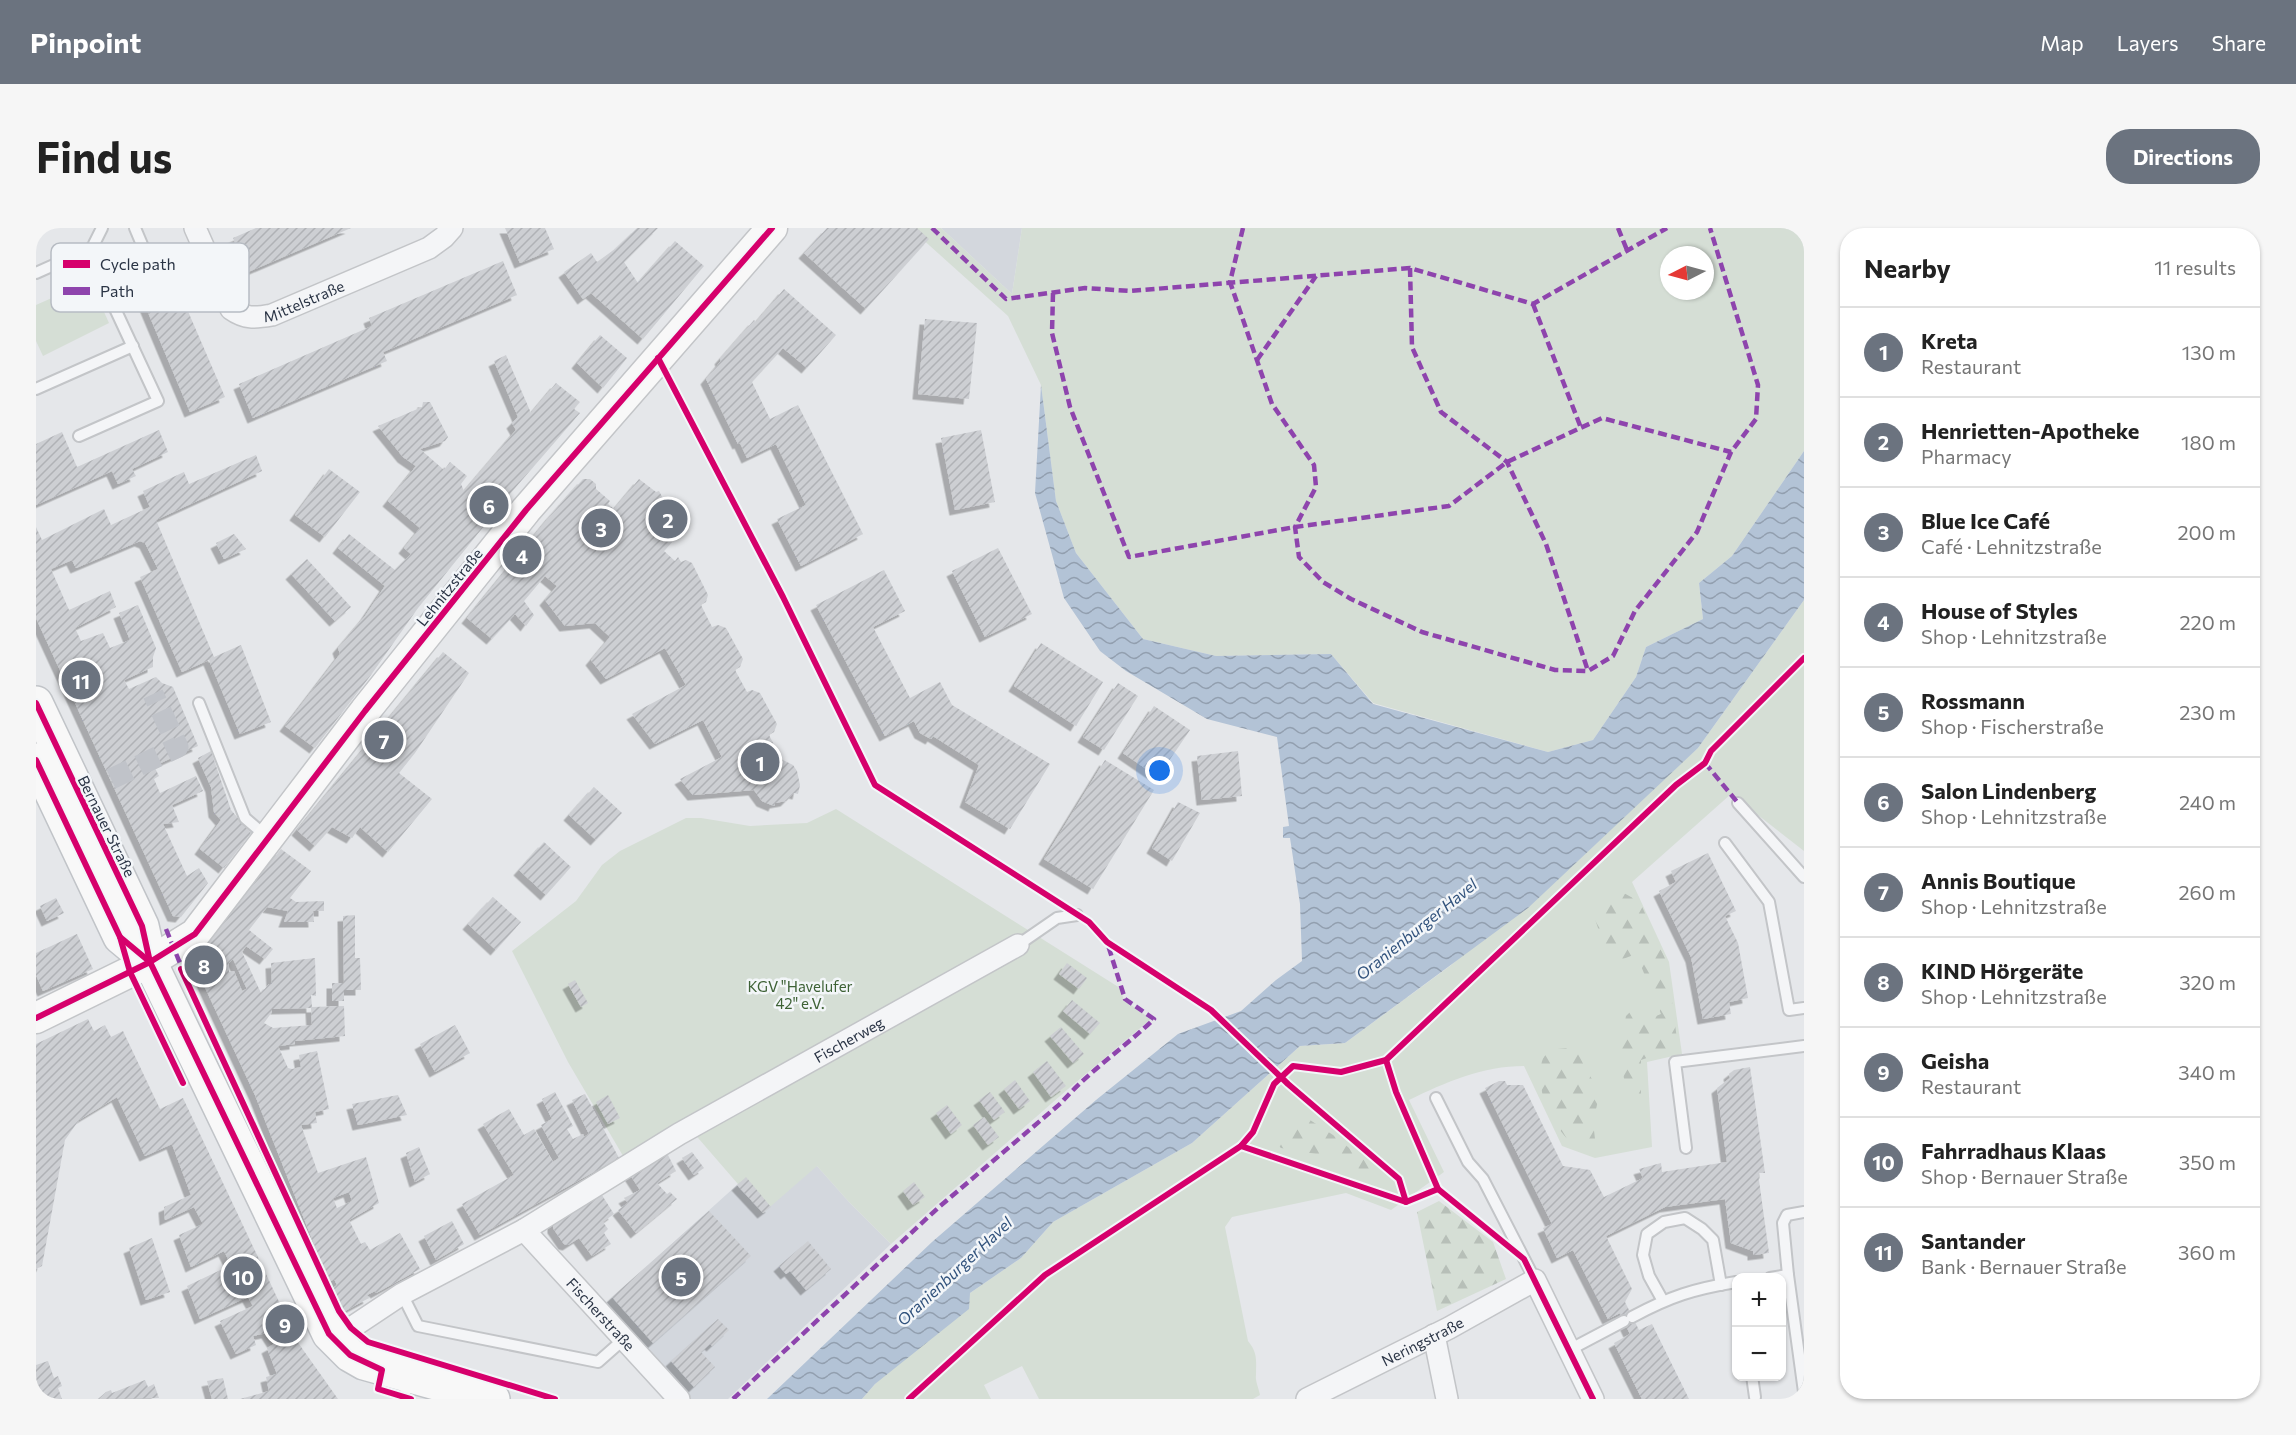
<!DOCTYPE html>
<meta charset="utf-8">
<style>
body{margin:0;font-family:Commissioner,sans-serif;background:#f6f6f6;color:#222}
.controls{position:absolute;right:18px;bottom:18px;display:grid;overflow:hidden;border-radius:12px;box-shadow:0 2px 4px #0004}
.controls button{width:54px;height:54px;display:grid;place-items:center;padding:0;border:0;border-bottom:2px solid #e0e0e0;background:#fff;color:#222;font:30px sans-serif}
.compass{position:absolute;left:1624px;top:18px;width:54px;height:54px;border-radius:50%;background:#fff;box-shadow:0 2px 4px #0004;rotate:264deg}
.you{position:absolute;left:1124px;top:543px;width:21px;height:21px;margin:-15px;border:4px solid #fff;border-radius:50%;background:#1a73e8;box-shadow:0 0 0 9px #1a73e833}
.badge{display:grid;place-items:center;width:39px;height:39px;border-radius:50%;background:#6b737f;color:#fff;font-size:20px;font-weight:700}
.pin{position:absolute;translate:-50% -50%;border:3px solid #fff;box-shadow:0 2px 6px #0006}
.list{margin:0;padding:0;list-style:none}
h2{display:flex;justify-content:space-between;align-items:center;height:78px;margin:0;padding:0 24px;font-size:26px}
h2 small{font-size:20px;font-weight:400;color:#767676}
.list li{display:grid;grid-template-columns:39px 1fr auto;gap:18px;align-items:center;box-sizing:border-box;height:90px;padding:0 24px;border-top:2px solid #e0e0e0}
.list b{display:block;font-size:22px;white-space:nowrap}
.list p{margin:0;font-size:20px;white-space:nowrap;color:#767676}
.list em{font-size:20px;font-style:normal;color:#767676}
.map{position:relative;flex:none;width:1768px;height:1171px;overflow:hidden;border-radius:24px}
header{display:flex;align-items:center;gap:36px;box-sizing:border-box;height:84px;padding:0 30px;background:#6b737f;color:#fff}
header strong{font-size:28px}
nav{display:flex;gap:33px;margin-inline-start:auto;font-size:21px}
.intro{display:flex;align-items:center;justify-content:space-between;box-sizing:border-box;height:144px;padding:0 36px}
h1{margin:0;font-size:42px}
.button{padding:15px 27px;border-radius:24px;background:#6b737f;color:#fff;font-size:21px;font-weight:700}
main{display:flex;gap:36px;padding:0 36px}
aside{flex:1;background:#fff;border-radius:24px;box-shadow:0 2px 4px #0004}
.map>svg:first-child{display:block}
.built{fill:#d3d7dd}
.green{fill:#d5ded5;fill-rule:evenodd}
.forest{fill:url(#forest-firs)}
.water{fill:url(#water-waves)}
.building{fill:url(#building-hatch);fill-rule:evenodd;filter:url(#shadow)}
.lines{fill:none;stroke-linecap:round;stroke-linejoin:round}
.street-tunnel{stroke:#c0c3c9;stroke-width:21;stroke-dasharray:21 10;stroke-linecap:butt}
.lane-casing{stroke:#c3c5c8;stroke-width:14}
.street-casing{stroke:#c3c5c8;stroke-width:24}
.secondary-casing{stroke:#c3c5c8;stroke-width:33}
.primary-casing{stroke:#c1c4c8;stroke-width:36}
.lane{stroke:#f4f5f7;stroke-width:10}
.street{stroke:#f4f5f7;stroke-width:21}
.secondary{stroke:#f8f8f8;stroke-width:30}
.primary{stroke:#f8f8f8;stroke-width:33}
.quiet{stroke:#8e44ad;stroke-width:4.5;stroke-dasharray:9 4.5;stroke-linecap:butt}
.cycleway-casing{stroke:#f3f6f9;stroke-width:10}
.cycleway{stroke:#d6006c;stroke-width:6}
.labels{text-anchor:middle;dominant-baseline:central;stroke-width:5;stroke-linejoin:round;paint-order:stroke}
.street-label{font-size:15px;fill:#2a3445;stroke:#f3f6f9}
.park-label{font-size:15px;fill:#3e6236;stroke:#f3f6f9}
.water-label{font-size:16px;font-style:italic;fill:#31527c;stroke:#f3f6f9}
.key{fill:#f3f6f9;stroke:#b7bcc3;stroke-width:1.5}
.key-label{font-size:16px;fill:#2a3445}
</style>
<header>
<strong>Pinpoint</strong>
<nav><a>Map</a><a>Layers</a><a>Share</a></nav>
</header>
<div class="intro"><h1>Find us</h1><a class="button">Directions</a></div>
<main>
<div class="map">
<svg width="1768" height="1171" viewBox="0 0 1768 1171">
<defs>
<pattern id="forest-firs" width="22" height="20" patternUnits="userSpaceOnUse" patternTransform="scale(1.5)"><rect width="22" height="20" fill="#d5ded5"/><path d="M5 1l3.5 6h-7zM16 11l3.5 6h-7z" fill="#b7bfb8"/></pattern>
<pattern id="water-waves" width="16" height="10" patternUnits="userSpaceOnUse" patternTransform="scale(1.5)"><rect width="16" height="10" fill="#b3c3d6"/><path d="M0 5q4-4 8 0t8 0" fill="none" stroke="#929faf"/></pattern>
<pattern id="building-hatch" width="6" height="6" patternUnits="userSpaceOnUse" patternTransform="scale(1.5)"><rect width="6" height="6" fill="#cdcfd3"/><path d="M-1 1l2-2M0 6l6-6M5 7l2-2" fill="none" stroke="#b0b2b6"/></pattern>
<filter id="shadow"><feDropShadow dx="-5.5" dy="5.5" stdDeviation="0" flood-color="#0004"/></filter>
</defs>
<rect width="100%" height="100%" fill="#e5e7ea"/>
<g class="built">
<polygon points="905,0 986,0 976,66"/>
<polygon points="781,938 813,974 855,1016 692,1171 654,1171 568,1077 701,957"/>
</g>
<g class="green">
<path d="M874,0H905L976,66L986,0H1768V223L1696,328L1663,355L1667,391L1610,419L1600,449L1557,512L1512,524L1337,475L1295,426L1180,428L1107,411L1040,325L1020,273L1005,157L972,88ZM1633,27H1669V63H1633Z"/>
<polygon points="54,53 73,95 7,128 0,113 0,77"/>
<path d="M1768,372V623L1695,566L1596,654L1633,734L1646,826L1611,834L1616,919L1559,930L1526,918L1488,838C1447,838 1410,854 1373,872L1408,944L1355,982L1310,965L1196,989L1189,999L1212,1113C1222,1125 1220,1133 1220,1147C1219,1153 1223,1161 1224,1167L1217,1171H1003L986,1138L948,1157L955,1171H826L839,1156L934,1065L985,1030L1017,994L1156,915L1264,818L1309,815L1414,738L1662,520Z"/>
<polygon points="800,581 1084,760 1088,772 1115,791 1032,861 855,1016 813,974 781,938 727,985 650,896 590,933 532,834 476,723 540,673 566,637 584,623 650,590 665,590 714,598 771,595"/>
</g>
<g class="forest">
<polygon points="1577,659 1604,674 1631,735 1642,819 1605,832 1605,870 1592,870 1581,816 1587,804 1590,788 1602,776 1620,788 1625,786 1600,726 1574,736 1559,691"/>
<path d="M1540,819L1549,840L1564,864L1557,894L1559,911L1555,915H1535C1516,894 1503,874 1505,844C1505,836 1505,830 1513,824C1518,820 1532,820 1540,819Z"/>
<polygon points="1274,892 1297,907 1338,940 1341,947 1280,926 1245,920 1236,911 1259,902"/>
<polygon points="1403,973 1457,1014 1470,1051 1401,1083 1381,984"/>
</g>
<polygon class="water" points="1005,157 1020,273 1040,325 1107,411 1180,428 1295,426 1337,476 1512,524 1557,512 1600,449 1610,419 1667,391 1663,355 1696,328 1768,223 1768,372 1662,520 1492,680 1309,815 1264,818 1156,915 1017,994 985,1030 934,1065 933,1081 839,1156 826,1171 731,1171 896,1014 1060,872 1142,806 1205,783 1240,752 1266,733 1264,676 1254,610 1247,610 1247,599 1253,598 1241,509 1171,491 1090,443 1064,423 1028,370 999,265"/>
<g class="building">
<polygon points="220,0 315,0 212,44 197,10"/>
<polygon points="469,0 509,0 518,21 484,35"/>
<polygon points="601,0 622,0 588,34 602,55 639,13 668,38 607,111 555,65 547,71 528,44 555,25 561,34 579,21"/>
<polygon points="791,0 881,0 893,11 830,81 768,25"/>
<polygon points="129,30 189,169 154,184 95,44"/>
<polygon points="467,33 481,67 347,124 351,133 217,190 203,156 336,98 333,90"/>
<polygon points="748,61 800,107 771,140 747,120 716,154 734,191 762,177 827,306 765,338 741,291 770,277 740,216 711,230 704,215 702,216 670,151 685,133 684,131 718,92 720,94"/>
<polygon points="889,91 941,95 933,171 882,166"/>
<polygon points="564,107 591,130 567,160 541,135"/>
<polygon points="470,127 495,185 520,155 544,174 538,181 544,185 473,267 382,380 335,447 279,520 249,498 304,426 302,420 329,388 349,358 302,320 313,306 359,342 375,326 368,320 384,300 352,273 380,238 367,229 342,198 386,179 387,174 394,174 412,209 409,213 384,221 408,242 414,234 431,248 425,256 428,263 480,202 476,195 482,189 458,133"/>
<polygon points="123,202 132,224 96,241 100,248 82,256 76,243 0,277 0,216 26,204 41,239"/>
<polygon points="945,202 959,274 919,282 905,210"/>
<polygon points="220,227 226,243 120,292 178,429 205,417 235,494 204,506 173,432 146,444 104,349 122,341 109,315 104,313 40,340 36,332 15,341 33,382 74,363 80,379 39,400 45,413 67,405 74,420 94,412 83,385 102,377 120,420 117,429 117,439 88,452 93,461 120,449 126,455 137,459 162,518 118,538 123,548 118,551 124,565 160,548 167,563 136,577 143,594 127,596 151,648 163,640 172,655 145,689 137,688 0,390 0,299 6,312 68,281 75,297 114,279 107,263 148,244 153,256"/>
<polygon points="293,241 324,264 289,309 259,287"/>
<polygon points="547,251 554,251 560,256 560,261 574,273 572,276 578,281 603,251 620,264 623,263 645,304 628,323 639,333 642,329 645,334 650,332 656,335 672,367 670,374 665,377 676,399 682,397 690,400 707,431 704,439 699,442 711,464 716,462 724,465 741,496 738,504 733,507 745,531 757,537 761,543 764,557 762,566 758,565 750,573 739,575 738,578 726,573 718,562 657,567 644,551 686,529 667,492 619,516 596,486 650,457 629,420 570,451 555,432 574,409 559,395 529,398 509,372 521,358 509,348 488,373 498,387 490,398 479,386 456,411 431,390 514,288"/>
<polygon points="198,306 210,321 188,331 180,315"/>
<polygon points="962,320 996,386 949,409 916,343"/>
<polygon points="271,331 315,379 299,393 255,346"/>
<polygon points="848,342 869,383 837,399 874,470 904,454 916,477 1014,536 974,601 929,574 943,537 897,508 895,511 884,505 878,493 849,508 780,377"/>
<polygon points="1005,415 1067,454 1040,498 978,458"/>
<polygon points="407,424 433,445 379,525 363,545 396,571 352,624 324,599 316,610 296,599 279,618 261,602"/>
<polygon points="1082,455 1102,468 1068,522 1047,509"/>
<polygon points="1118,478 1154,502 1122,549 1087,525"/>
<polygon points="175,523 195,582 215,605 188,640 164,621 185,592 178,584 175,559 162,530"/>
<polygon points="1202,523 1206,568 1166,572 1161,528"/>
<polygon points="1069,532 1118,562 1057,661 1008,631"/>
<polygon points="558,559 586,585 560,612 533,587"/>
<polygon points="1142,574 1164,585 1136,633 1116,620"/>
<polygon points="508,614 535,639 510,667 483,642"/>
<path d="M245,621L275,643L254,670L260,674L288,673V683H277L278,694H248L252,683L231,679L213,702L237,721L229,731L210,718L206,724L225,765L233,756H236L235,735L279,730L280,768L275,767L276,779L308,778L309,808L259,813V816L242,818L252,840L256,841L265,839L263,827L281,823L293,881L279,884L281,895L265,897L282,945L330,929L343,975L313,992L325,1016L329,1014L334,1022L364,1005L384,1041L340,1065L339,1063L331,1067L333,1070L309,1083L297,1060L301,1057L298,1051L295,1053L284,1031L219,867L160,740L162,728ZM197,731L211,761L206,763L198,743L193,744V735ZM275,780L276,797L237,800L228,795L236,784V781ZM313,964L316,973L301,980L297,970Z"/>
<polygon points="1672,625 1700,683 1689,688 1702,715 1712,770 1693,774 1695,786 1667,791 1655,729 1623,663 1640,654 1635,643"/>
<polygon points="457,669 485,694 460,722 432,696"/>
<polygon points="20,670 28,685 11,693 4,678"/>
<polygon points="319,687 319,730 324,730 325,762 308,762 308,773 296,773 296,755 308,755 307,688"/>
<polygon points="41,706 57,741 7,763 0,747 0,725"/>
<polygon points="1031,735 1051,750 1043,761 1023,746"/>
<polygon points="539,752 552,775 545,779 532,756"/>
<polygon points="1036,772 1064,795 1054,806 1027,783"/>
<polygon points="52,791 58,803 69,797 75,809 87,803 124,881 147,870 263,1116 302,1171 204,1171 233,1163 230,1149 241,1146 231,1120 238,1116 231,1105 217,1108 220,1117 200,1126 184,1093 217,1078 212,1069 164,1091 151,1058 195,1037 188,1023 155,1039 143,1007 167,996 158,979 129,992 128,979 155,967 136,916 109,928 81,869 43,892 29,912 6,1038 0,1041 0,816"/>
<polygon points="419,797 434,825 399,844 384,816"/>
<polygon points="1025,799 1048,826 1037,835 1014,808"/>
<polygon points="1011,833 1030,858 1015,869 997,844"/>
<polygon points="1714,839 1729,945 1722,945 1733,1025 1717,1027 1717,1023 1695,1015 1689,971 1629,979 1570,1008 1596,1061 1589,1074 1603,1102 1616,1096 1653,1171 1606,1171 1578,1115 1594,1106 1584,1085 1572,1091 1537,1022 1521,1030 1507,1000 1516,996 1449,860 1463,853 1469,853 1471,857 1487,857 1527,938 1554,942 1568,969 1607,950 1603,941 1625,935 1626,944 1691,934 1681,860 1694,850 1693,846 1698,842"/>
<polygon points="979,852 994,873 983,881 968,861"/>
<polygon points="519,864 537,898 531,901 537,911 547,906 548,909 553,906 536,872 549,866 583,930 444,1007 426,976 478,947 447,896 473,881 488,907 498,901 517,934 523,930 505,897 516,891 506,871"/>
<polygon points="954,864 969,884 958,892 943,872"/>
<polygon points="362,867 371,887 322,897 316,876"/>
<polygon points="572,867 584,890 572,896 560,874"/>
<polygon points="911,877 926,897 915,906 900,885"/>
<polygon points="948,889 963,909 952,917 937,897"/>
<polygon points="383,919 394,946 379,954 370,925"/>
<polygon points="630,923 640,943 621,955 631,966 634,964 641,971 600,1005 582,982 592,975 588,970 604,962 593,945"/>
<polygon points="656,924 668,940 658,947 646,930"/>
<polygon points="710,949 735,979 727,985 701,957"/>
<polygon points="878,954 889,969 877,977 867,963"/>
<polygon points="564,964 578,986 567,994 572,1001 568,1005 575,1016 556,1028 543,1010 532,1017 528,1016 517,1000 517,995"/>
<polygon points="673,983 715,1028 617,1115 576,1069"/>
<polygon points="416,993 428,1016 400,1032 388,1008"/>
<polygon points="116,1010 134,1064 110,1072 93,1020"/>
<polygon points="772,1013 795,1041 770,1062 754,1043 750,1046 743,1038"/>
<polygon points="682,1091 693,1102 676,1118 674,1116 665,1124 679,1139 658,1159 635,1133"/>
<polygon points="12,1133 18,1150 22,1148 26,1158 22,1160 26,1171 0,1171 0,1137"/>
<polygon points="187,1150 192,1171 176,1171 171,1153"/>
<polygon points="109,1152 112,1159 118,1156 123,1170 62,1171 70,1164 75,1162 76,1165"/>
</g>
<g class="lines">
<polyline class="street-tunnel" points="75,551 142,519 117,466"/>
<defs>
<g id="lane">
<polyline points="99,0 107,19"/>
<polyline points="0,45 58,19"/>
<polyline points="0,161 97,118"/>
<polyline points="43,208 122,173 61,42 58,16 66,0"/>
<polyline points="163,475 209,590 231,609"/>
<polyline points="1702,575 1768,649"/>
<polyline points="1689,615 1733,674 1753,782 1768,780"/>
<polyline points="982,717 1021,690 1041,687"/>
<polyline points="1400,870 1432,934 1447,951 1499,1052"/>
<polyline points="1650,920 1639,834 1768,818"/>
<polyline points="1752,1047 1747,995 1751,987 1768,984"/>
<polyline points="1734,1050 1752,1047 1768,1164"/>
<polyline points="366,1066 382,1098 562,1134 588,1111"/>
<polyline points="1627,1073 1613,1048 1607,1027 1611,1006 1628,994 1649,990 1666,1001 1677,1012 1685,1057"/>
<path d="M1596,1089C1635,1068 1658,1061 1700,1054"/>
<polyline points="1533,1122 1588,1093"/>
<polyline points="1716,1148 1719,1169"/>
<polyline points="367,1171 373,1152"/>
</g>
<g id="street">
<path id="s1" d="M159,0L195,81C209,91 219,90 236,87L393,20L408,9L416,0"/>
<path id="s2" d="M488,1002L643,1171"/>
<polyline points="1398,1107 1411,1171"/>
<path id="s3" d="M302,1117L315,1100L366,1066L488,1002L643,906L982,717"/>
<path id="s4" d="M1271,1171L1413,1100L1499,1052L1557,1171"/>
</g>
<polyline id="secondary" points="0,790 114,734 159,706 329,483 490,282 736,0"/>
<g id="primary">
<polyline points="0,475 106,698 114,734 293,1106 314,1127 328,1135 457,1171"/>
<polyline points="0,532 84,709 114,734"/>
</g>
</defs>
<use href="#lane" class="lane-casing"/>
<use href="#street" class="street-casing"/>
<use href="#secondary" class="secondary-casing"/>
<use href="#primary" class="primary-casing"/>
<use href="#lane" class="lane"/>
<use href="#street" class="street"/>
<use href="#secondary" class="secondary"/>
<use href="#primary" class="primary"/>
<g class="quiet">
<polyline points="896,0 970,71 1049,60 1094,63 1374,40 1497,76 1631,0"/>
<polyline points="1207,0 1194,54 1236,176 1278,237 1280,259 1259,299 1263,329 1287,354 1315,371 1386,404 1519,442 1552,443 1577,428 1599,383 1661,304 1695,224 1720,191 1722,157 1674,0"/>
<polyline points="1582,0 1591,22"/>
<polyline points="1374,40 1376,119 1405,184 1471,234 1510,316 1552,443"/>
<polyline points="1017,65 1016,105 1034,179 1093,329 1259,299 1413,278 1471,234 1566,190 1695,224"/>
<polyline points="1497,76 1545,200"/>
<polyline points="1221,132 1280,48"/>
<polyline points="1669,535 1702,575"/>
<polyline points="130,701 148,745"/>
<path d="M697,1171L903,979L1025,875C1053,843 1088,820 1118,791L1089,771L1071,714"/>
</g>
<defs>
<g id="cycleway">
<polyline points="622,130 747,369 839,557 1053,694 1071,714 1175,782 1252,856 1363,951 1370,974"/>
<polyline points="0,475 106,698 114,734 293,1106 314,1127 346,1142 342,1161 375,1171"/>
<polyline points="0,532 84,709 114,734"/>
<polyline points="84,709 94,744 147,855"/>
<polyline points="145,741 303,1083 315,1100 332,1114 519,1171"/>
<polyline points="0,790 114,734 159,706 329,483 490,282 736,0"/>
<polyline points="1350,832 1360,864 1402,961 1488,1031 1557,1171"/>
<polyline points="1205,918 1370,974 1402,961"/>
<polyline points="873,1171 1009,1047 1205,918 1217,904 1238,856 1257,838 1305,844 1350,832 1640,557 1669,535 1675,523 1768,430"/>
</g>
</defs>
<use href="#cycleway" class="cycleway-casing"/>
<use href="#cycleway" class="cycleway"/>
</g>
<g class="labels">
<g class="street-label">
<text stroke="none"><textPath href="#s1" startOffset="166">Mittelstraße</textPath></text>
<text transform="translate(413 359) rotate(-51)">Lehnitzstraße</text>
<text transform="translate(71 598) rotate(64)">Bernauer Straße</text>
<text stroke="none"><textPath href="#s3" startOffset="597">Fischerweg</textPath></text>
<text stroke="none"><textPath href="#s2" startOffset="114">Fischerstraße</textPath></text>
<text stroke="none"><textPath href="#s4" startOffset="129">Neringstraße</textPath></text>
</g>
<g class="park-label">
<text x="764" y="758">KGV "Havelufer<tspan x="764" dy="17">42" e.V.</tspan></text>
</g>
<g class="water-label">
<text transform="translate(1380 701) rotate(-39)">Oranienburger Havel</text>
<text transform="translate(918 1043) rotate(-43)">Oranienburger Havel</text>
</g>
</g>
<rect x="15" y="15" width="198" height="69" rx="9" class="key"/>
<rect x="27" y="32" width="27" height="8" fill="#d6006c"/>
<rect x="27" y="59" width="27" height="8" fill="#8e44ad"/>
<g class="key-label">
<text x="64" y="42">Cycle path</text>
<text x="64" y="69">Path</text>
</g>
</svg>
<div class="controls">
<button>+</button>
<button>−</button>
</div>
<svg class="compass" viewBox="-18 -18 36 36"><path d="M0-13l5 13h-10z" fill="#e53935"/><path d="M0 13l5-13h-10z" fill="#767676"/></svg>
<div class="you"></div>
<div class="pin badge" style="left:724px;top:534px">1</div>
<div class="pin badge" style="left:632px;top:291px">2</div>
<div class="pin badge" style="left:565px;top:300px">3</div>
<div class="pin badge" style="left:486px;top:327px">4</div>
<div class="pin badge" style="left:645px;top:1049px">5</div>
<div class="pin badge" style="left:453px;top:277px">6</div>
<div class="pin badge" style="left:348px;top:512px">7</div>
<div class="pin badge" style="left:168px;top:737px">8</div>
<div class="pin badge" style="left:249px;top:1096px">9</div>
<div class="pin badge" style="left:207px;top:1048px">10</div>
<div class="pin badge" style="left:45px;top:452px">11</div>
</div>
<aside>
<h2>Nearby<small>11 results</small></h2>
<ul class="list">
<li><span class="badge">1</span><div><b>Kreta</b><p>Restaurant</p></div><em>130 m</em></li>
<li><span class="badge">2</span><div><b>Henrietten-Apotheke</b><p>Pharmacy</p></div><em>180 m</em></li>
<li><span class="badge">3</span><div><b>Blue Ice Café</b><p>Café · Lehnitzstraße</p></div><em>200 m</em></li>
<li><span class="badge">4</span><div><b>House of Styles</b><p>Shop · Lehnitzstraße</p></div><em>220 m</em></li>
<li><span class="badge">5</span><div><b>Rossmann</b><p>Shop · Fischerstraße</p></div><em>230 m</em></li>
<li><span class="badge">6</span><div><b>Salon Lindenberg</b><p>Shop · Lehnitzstraße</p></div><em>240 m</em></li>
<li><span class="badge">7</span><div><b>Annis Boutique</b><p>Shop · Lehnitzstraße</p></div><em>260 m</em></li>
<li><span class="badge">8</span><div><b>KIND Hörgeräte</b><p>Shop · Lehnitzstraße</p></div><em>320 m</em></li>
<li><span class="badge">9</span><div><b>Geisha</b><p>Restaurant</p></div><em>340 m</em></li>
<li><span class="badge">10</span><div><b>Fahrradhaus Klaas</b><p>Shop · Bernauer Straße</p></div><em>350 m</em></li>
<li><span class="badge">11</span><div><b>Santander</b><p>Bank · Bernauer Straße</p></div><em>360 m</em></li>
</ul>
</aside>
</main>
